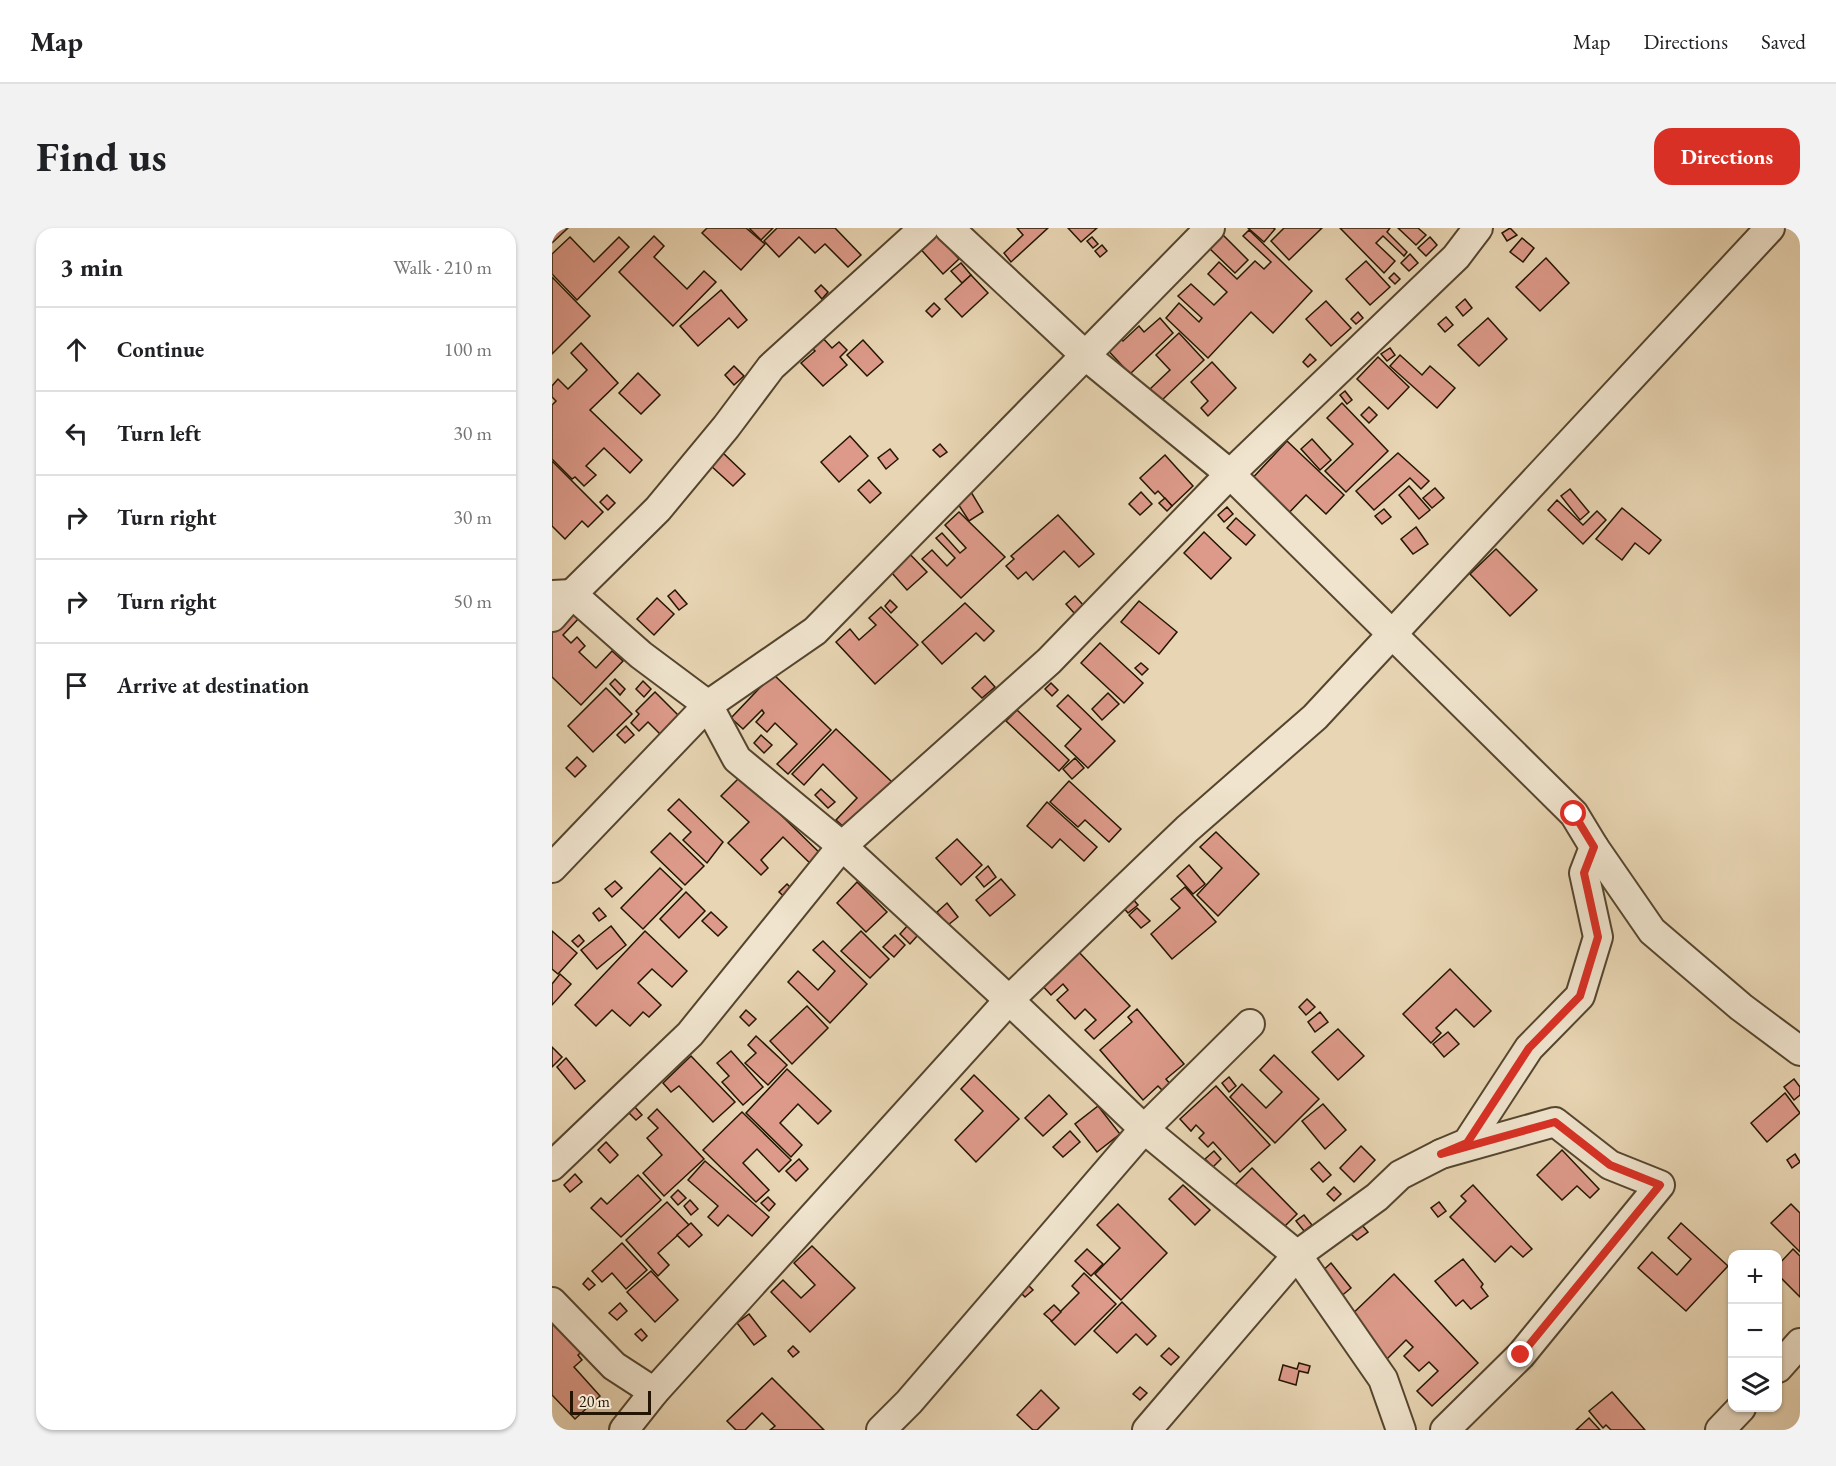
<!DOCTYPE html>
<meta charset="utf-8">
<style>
body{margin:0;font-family:"EB Garamond",serif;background:#f2f2f2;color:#202124}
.controls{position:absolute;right:18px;bottom:18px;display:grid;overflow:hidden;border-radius:12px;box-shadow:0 2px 4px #0004}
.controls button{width:54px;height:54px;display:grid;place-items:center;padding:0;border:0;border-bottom:2px solid #e0e0e0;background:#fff;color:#202124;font:30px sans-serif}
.scale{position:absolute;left:18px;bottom:15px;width:81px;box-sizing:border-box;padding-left:6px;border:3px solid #241502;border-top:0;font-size:16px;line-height:21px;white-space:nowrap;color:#241502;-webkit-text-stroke:4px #f0e4ce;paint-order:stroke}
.stop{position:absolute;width:18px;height:18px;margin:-14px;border:4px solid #d93025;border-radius:50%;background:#fff}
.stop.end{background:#d93025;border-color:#fff;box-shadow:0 2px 6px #0008}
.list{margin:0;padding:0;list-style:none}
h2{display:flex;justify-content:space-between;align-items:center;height:78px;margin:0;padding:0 24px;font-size:26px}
h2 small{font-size:20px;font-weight:400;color:#757577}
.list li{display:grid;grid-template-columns:39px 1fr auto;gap:18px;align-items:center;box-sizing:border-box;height:84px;padding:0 24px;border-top:2px solid #e0e0e0}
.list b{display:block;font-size:22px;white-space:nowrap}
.list em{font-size:20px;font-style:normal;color:#757577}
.icon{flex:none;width:33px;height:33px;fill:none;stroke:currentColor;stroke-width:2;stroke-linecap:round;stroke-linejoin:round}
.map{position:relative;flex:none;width:1248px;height:1202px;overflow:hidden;border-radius:18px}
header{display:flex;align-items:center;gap:36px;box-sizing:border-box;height:84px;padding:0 30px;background:#fff;border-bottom:2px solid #e0e0e0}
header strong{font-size:28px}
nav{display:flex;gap:33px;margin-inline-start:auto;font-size:21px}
.intro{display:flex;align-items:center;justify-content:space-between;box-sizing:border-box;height:144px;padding:0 36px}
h1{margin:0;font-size:42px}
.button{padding:15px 27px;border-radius:18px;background:#d93025;color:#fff;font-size:21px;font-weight:700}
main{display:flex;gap:36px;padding:0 36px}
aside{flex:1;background:#fff;border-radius:18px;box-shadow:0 2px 4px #0004}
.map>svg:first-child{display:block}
.building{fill:#dd9a8a;stroke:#241502;stroke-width:1.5}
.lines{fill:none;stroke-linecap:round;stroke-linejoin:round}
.street-casing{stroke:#55452e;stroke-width:32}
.street{stroke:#f0e4ce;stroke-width:28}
.route{stroke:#d93025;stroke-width:8}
</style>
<header>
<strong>Map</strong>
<nav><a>Map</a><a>Directions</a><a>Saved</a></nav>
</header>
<div class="intro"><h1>Find us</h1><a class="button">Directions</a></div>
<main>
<aside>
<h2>3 min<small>Walk · 210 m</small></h2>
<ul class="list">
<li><svg class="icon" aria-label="ahead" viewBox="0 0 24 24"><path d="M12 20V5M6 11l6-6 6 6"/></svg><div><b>Continue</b></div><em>100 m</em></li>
<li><svg class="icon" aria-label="left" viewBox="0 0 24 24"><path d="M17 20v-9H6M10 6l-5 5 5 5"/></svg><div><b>Turn left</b></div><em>30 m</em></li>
<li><svg class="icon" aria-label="right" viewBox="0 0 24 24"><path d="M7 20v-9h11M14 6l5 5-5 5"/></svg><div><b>Turn right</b></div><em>30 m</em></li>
<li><svg class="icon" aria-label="right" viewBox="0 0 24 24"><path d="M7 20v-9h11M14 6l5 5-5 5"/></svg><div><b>Turn right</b></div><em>50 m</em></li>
<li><svg class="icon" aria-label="arrive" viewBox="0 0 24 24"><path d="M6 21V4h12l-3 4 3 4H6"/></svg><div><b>Arrive at destination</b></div></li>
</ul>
</aside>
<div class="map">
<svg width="1248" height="1202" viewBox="0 0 1248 1202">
<rect width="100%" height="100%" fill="#e8d5b3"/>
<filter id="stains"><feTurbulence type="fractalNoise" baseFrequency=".00333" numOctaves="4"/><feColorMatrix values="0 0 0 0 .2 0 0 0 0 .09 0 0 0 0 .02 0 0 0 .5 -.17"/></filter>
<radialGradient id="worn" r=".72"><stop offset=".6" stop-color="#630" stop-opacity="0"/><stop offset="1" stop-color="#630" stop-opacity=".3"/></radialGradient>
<g class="building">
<polygon points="0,0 16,0 0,15"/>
<polygon points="155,0 194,0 213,16 189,42 150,5"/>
<polygon points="197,0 221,0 209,12"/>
<polygon points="225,0 283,0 309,27 296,39 273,16 263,25 247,9 227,29 212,13"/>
<polygon points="465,0 496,0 459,34 452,25 471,7"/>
<polygon points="516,0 545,0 529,14"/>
<polygon points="696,0 721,0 723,1 712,14"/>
<polygon points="732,0 770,0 737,32 719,13"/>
<polygon points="788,0 838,0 835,4 855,24 852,28 831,8 824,15 843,33 832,45"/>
<polygon points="846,0 866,0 874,7 864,17"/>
<polygon points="958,0 965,7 955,13 950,5"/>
<polygon points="697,2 760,63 721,105 699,84 656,130 614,90 627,75 647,94 650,90 626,68 639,56 662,77 675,64 656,46 667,34 685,51 703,33 712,41 719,34 691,8"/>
<polygon points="383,5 407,31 391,46 364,16"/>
<polygon points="670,6 696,32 683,45 657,20"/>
<polygon points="102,8 112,18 102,29 135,61 152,43 164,54 121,98 67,44"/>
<polygon points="18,9 42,34 67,9 77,19 25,72 0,46 0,26"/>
<polygon points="540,9 546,16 541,20 535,13"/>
<polygon points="878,9 885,17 874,28 866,20"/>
<polygon points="970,10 982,20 971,34 958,24"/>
<polygon points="550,17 555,23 548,29 543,23"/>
<polygon points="858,26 866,35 857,43 849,35"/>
<polygon points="994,30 1017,55 988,83 964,59"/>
<polygon points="814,33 838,59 818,77 794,51"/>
<polygon points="409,35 419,47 410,55 399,43"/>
<polygon points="842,45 848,51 843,56 837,50"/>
<polygon points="419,47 436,65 410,89 393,71"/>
<polygon points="0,49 38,88 0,126"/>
<polygon points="269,57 276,64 270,71 263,63"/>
<polygon points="169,62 195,92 186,100 177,90 146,118 128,98"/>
<polygon points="913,71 920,80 911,88 904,79"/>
<polygon points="774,73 799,100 779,118 754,91"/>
<polygon points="382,75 388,81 380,89 374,83"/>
<polygon points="806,84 811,90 804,96 799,91"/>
<polygon points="894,89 901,97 893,104 886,96"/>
<polygon points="608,90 621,105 578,146 550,116 563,104 571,113 587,98 592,104"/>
<polygon points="936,90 955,111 927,138 906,117"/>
<polygon points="627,105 652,132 609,173 598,161 618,142 604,127"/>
<polygon points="268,107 280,120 287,114 295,122 288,129 295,137 271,158 249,135 263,123 257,117"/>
<polygon points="311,112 331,134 315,148 295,127"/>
<polygon points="29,115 66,155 38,182 90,232 78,245 52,220 34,238 44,247 32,258 23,249 20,251 0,231 0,177 4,173 0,169 0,158 6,151 16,161 35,142 19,125"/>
<polygon points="838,120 843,127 835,133 829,126"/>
<polygon points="758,126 764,132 756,139 751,134"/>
<polygon points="848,127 870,147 878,138 903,160 885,180 838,138"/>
<polygon points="826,129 857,159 836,181 805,151"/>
<polygon points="660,134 684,160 656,188 649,180 656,173 639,154"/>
<polygon points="182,138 192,148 182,157 173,147"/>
<polygon points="86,145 108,167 89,186 67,165"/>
<polygon points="793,163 800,172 795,176 788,167"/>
<polygon points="790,175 836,223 794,264 773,243 801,216 775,190"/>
<polygon points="817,179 825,187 817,195 809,187"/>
<polygon points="298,208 316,228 287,254 269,234"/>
<polygon points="760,211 779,232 768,242 749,221"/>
<polygon points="735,213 792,267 774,286 754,267 732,290 696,255"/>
<polygon points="388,216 395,224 388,229 381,222"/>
<polygon points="338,221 346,231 334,241 326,230"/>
<polygon points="170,224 193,246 181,258 158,237"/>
<polygon points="846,225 877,253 869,261 858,250 822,282 804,263"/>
<polygon points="613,227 641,258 620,278 606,263 603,266 588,250"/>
<polygon points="0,233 51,284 36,299 30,293 13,311 0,298"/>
<polygon points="317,252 329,265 318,275 306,262"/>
<polygon points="857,258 878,282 867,291 847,267"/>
<polygon points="416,259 431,284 417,293 401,268"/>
<polygon points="883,260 892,270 880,280 871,270"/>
<polygon points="1018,261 1037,284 1028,292 1009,268"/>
<polygon points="589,264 600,276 588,287 577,276"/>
<polygon points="55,267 63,275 56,282 48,274"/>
<polygon points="613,270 620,278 615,283 607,275"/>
<polygon points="1005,272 1031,297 1045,283 1054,292 1031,316 996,282"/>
<polygon points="675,279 681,286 672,294 666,287"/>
<polygon points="1070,280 1109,312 1097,326 1083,315 1070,332 1044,311"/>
<polygon points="832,281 839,289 830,296 823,288"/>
<polygon points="407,284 453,329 409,370 370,331 380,322 395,338 403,330 384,310 390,305 408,325 414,320 393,297"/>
<polygon points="506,287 542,326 527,339 512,323 481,352 474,344 466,351 454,338 462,331 459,328"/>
<polygon points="684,290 703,307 694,317 675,300"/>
<polygon points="864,299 876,316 861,326 849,311"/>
<polygon points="652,304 679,330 659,351 632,325"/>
<polygon points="351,319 375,344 355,362 332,336"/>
<polygon points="944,321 985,362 958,388 918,346"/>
<polygon points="123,362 135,376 127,382 116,368"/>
<polygon points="523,368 532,378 523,386 514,376"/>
<polygon points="105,370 122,386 102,407 85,391"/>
<polygon points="338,372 345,379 339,385 333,378"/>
<polygon points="587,373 625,404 607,426 569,394"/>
<polygon points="413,375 442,403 432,413 424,405 390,436 370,414"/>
<polygon points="329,379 366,417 323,456 284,414 298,401 307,412 324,397 317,390"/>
<polygon points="18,380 28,389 11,407 19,415 25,409 33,418 27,424 44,440 60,423 71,433 29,477 0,449 0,397"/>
<polygon points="548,415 591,455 572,475 529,435"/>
<polygon points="589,435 596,441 590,447 583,440"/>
<polygon points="221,446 279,502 236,546 225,536 245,516 223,495 215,504 204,494 212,485 210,482 191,501 179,490"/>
<polygon points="433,448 443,459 430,470 420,460"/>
<polygon points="63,451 73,461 68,467 58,456"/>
<polygon points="91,453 99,461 92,469 84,461"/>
<polygon points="499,455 506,462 500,468 493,461"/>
<polygon points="54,460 80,486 41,524 16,498"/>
<polygon points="103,464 129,490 110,508 96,494 87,503 79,495 87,486 84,483"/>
<polygon points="556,465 567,476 550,492 540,481"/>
<polygon points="516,467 563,513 536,540 513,518 529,501 505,478"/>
<polygon points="465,482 517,532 507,543 454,493"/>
<polygon points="74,498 82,507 73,515 65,507"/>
<polygon points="284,501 340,554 294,601 284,592 305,570 271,536 252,557 240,546"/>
<polygon points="209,507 220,517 212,525 202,515"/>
<polygon points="25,529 34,538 23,549 14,540"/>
<polygon points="523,530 532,540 520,551 511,541"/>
<polygon points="189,548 274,631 264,641 231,609 209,632 216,640 209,647 176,615 197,594 169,568"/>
<polygon points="517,553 569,601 557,614 533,592 526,599 498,574"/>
<polygon points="269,561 283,574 276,580 263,567"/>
<polygon points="127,571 171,614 155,635 131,612 139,604 116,582"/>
<polygon points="495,574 545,619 532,633 508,611 500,620 475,598"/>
<polygon points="664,604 707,646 666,688 645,667 670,640 648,619"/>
<polygon points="118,605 152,638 133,657 99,624"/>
<polygon points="405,611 430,637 409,657 384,630"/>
<polygon points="637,637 653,656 641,666 625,648"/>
<polygon points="436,638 444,649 432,659 424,649"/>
<polygon points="108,640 130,661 91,701 69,680"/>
<polygon points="449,651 463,667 438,688 424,672"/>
<polygon points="63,653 70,660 60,669 53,661"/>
<polygon points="305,654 335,684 314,704 285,675"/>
<polygon points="235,656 244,665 236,672 227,664"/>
<polygon points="633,659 664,694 620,731 599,706 628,680 619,671"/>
<polygon points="134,664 153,683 127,710 108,691"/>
<polygon points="579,669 586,677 576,685 569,677"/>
<polygon points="395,675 406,689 396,697 385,684"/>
<polygon points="47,680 54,688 47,693 41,685"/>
<polygon points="585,680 598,693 589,700 577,687"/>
<polygon points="159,684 175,699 166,708 150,693"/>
<polygon points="356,697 366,707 358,716 348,706"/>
<polygon points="59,698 74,717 45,741 29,722"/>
<polygon points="0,703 25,725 6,746 0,741"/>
<polygon points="93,703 135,743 120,759 100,741 86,755 109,777 97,789 91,784 78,798 60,782 44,798 23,777"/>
<polygon points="309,703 337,731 318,750 289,723"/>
<polygon points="27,707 32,713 26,719 20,713"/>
<polygon points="343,707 353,717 342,729 331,719"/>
<polygon points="271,713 315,756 278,795 236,754 246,743 266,762 283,743 261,722"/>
<polygon points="524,721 578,778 542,811 533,802 544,792 533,781 523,791 505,772 516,762 511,756 499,767 487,754"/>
<polygon points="898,741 939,783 922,799 904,781 884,800 889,805 879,815 851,786"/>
<polygon points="8,746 19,756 0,777 0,756"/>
<polygon points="755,771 763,779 754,787 747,779"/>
<polygon points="255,778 276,800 240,836 218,813"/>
<polygon points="585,781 632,836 614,851 619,857 611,863 606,858 591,872 548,822 580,794 576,789"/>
<polygon points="194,782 204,791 197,798 188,789"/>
<polygon points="768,784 776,794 763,804 756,794"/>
<polygon points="786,801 812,828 786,852 760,824"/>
<polygon points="896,804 907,816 892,829 881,816"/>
<polygon points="204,808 235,837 216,857 193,835 204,825 196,817"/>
<polygon points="0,819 10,829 0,839"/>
<polygon points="179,823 211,859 191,877 170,854 177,848 165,835"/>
<polygon points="722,827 767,871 723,915 678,869 690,856 714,880 730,864 708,842"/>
<polygon points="139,828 183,874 161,894 127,858 119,864 111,855"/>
<polygon points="14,830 33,853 23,861 5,839"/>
<polygon points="235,841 279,883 266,896 246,876 228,895 250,917 239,929 194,885"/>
<polygon points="422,847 467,891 424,934 403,912 431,883 409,861"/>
<polygon points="677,849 684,858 677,864 670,855"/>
<polygon points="1242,851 1248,859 1248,867 1242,872 1232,859"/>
<polygon points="664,858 718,917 688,944 661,914 656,919 647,910 652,905 644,897 639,903 628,891"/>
<polygon points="1233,865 1248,885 1215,914 1199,895"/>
<polygon points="497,867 515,886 491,908 473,890"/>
<polygon points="771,876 794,902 773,921 750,893"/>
<polygon points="82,878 90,887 84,892 76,884"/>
<polygon points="546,878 568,906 545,924 523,896"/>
<polygon points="105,881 152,931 112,968 91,945 110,927 95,910 106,900 96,890"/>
<polygon points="190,884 239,932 227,944 205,921 191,935 217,962 204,974 151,922"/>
<polygon points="518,903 528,914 511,929 501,919"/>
<polygon points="54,914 66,927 58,935 46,922"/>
<polygon points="809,918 823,932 802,954 788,940"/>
<polygon points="1010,922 1047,961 1038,970 1025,958 1010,972 985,947"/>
<polygon points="662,923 669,931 661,939 653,931"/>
<polygon points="1243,926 1248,934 1240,940 1235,932"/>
<polygon points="247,931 256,941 244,953 234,943"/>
<polygon points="153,933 217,989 200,1008 176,987 166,998 156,989 166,978 136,952"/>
<polygon points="767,934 779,947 771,954 759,941"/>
<polygon points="700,940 745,986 727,1004 682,958"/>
<polygon points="23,946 30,954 18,964 12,957"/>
<polygon points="86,947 109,972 69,1009 39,980 49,970 55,976"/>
<polygon points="631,957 658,982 643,997 617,971"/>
<polygon points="921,957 980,1021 971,1029 959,1018 943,1034 898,989 914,973 909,968"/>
<polygon points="782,959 789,966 782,973 775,966"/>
<polygon points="126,962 134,970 126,977 119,969"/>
<polygon points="216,969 223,976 217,983 209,975"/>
<polygon points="138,972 146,981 139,987 132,978"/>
<polygon points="115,974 137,997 106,1025 117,1037 106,1048 74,1012"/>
<polygon points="887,974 894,983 886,989 879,980"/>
<polygon points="566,976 615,1025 569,1072 543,1046 568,1020 545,997"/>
<polygon points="1239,976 1248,985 1248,1024 1219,995"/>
<polygon points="752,987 760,997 752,1003 744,993"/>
<polygon points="139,995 150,1007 137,1019 125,1007"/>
<polygon points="1129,995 1176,1038 1134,1083 1086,1040 1100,1024 1125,1047 1139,1031 1116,1010"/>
<polygon points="810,997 816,1004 805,1012 799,1006"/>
<polygon points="70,1015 95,1042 74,1061 60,1045 50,1054 40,1043"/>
<polygon points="260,1018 303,1060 258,1104 219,1064 231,1052 249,1070 263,1057 242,1035"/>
<polygon points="535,1021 551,1036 539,1048 523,1033"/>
<polygon points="1241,1021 1248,1028 1248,1069 1229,1050 1226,1054 1226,1037"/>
<polygon points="911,1031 931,1056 929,1059 936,1068 919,1081 911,1072 904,1078 883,1053"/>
<polygon points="779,1035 799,1060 787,1070 767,1046"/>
<polygon points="99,1043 126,1072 103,1094 75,1064"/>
<polygon points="532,1045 564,1076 523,1117 499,1093 527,1065 520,1058"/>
<polygon points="842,1046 926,1135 880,1178 865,1163 886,1143 877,1134 867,1143 852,1128 861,1119 854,1112 833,1133 794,1092"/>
<polygon points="36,1050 43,1057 37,1062 31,1056"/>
<polygon points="473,1054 481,1062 473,1069 466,1062"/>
<polygon points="570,1074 604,1108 595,1117 584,1106 565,1125 542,1103"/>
<polygon points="68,1075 75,1083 65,1092 57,1085"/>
<polygon points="502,1077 509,1084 500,1093 492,1086"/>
<polygon points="197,1086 214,1108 202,1117 185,1095"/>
<polygon points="8,1088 36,1118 26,1127 30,1132 22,1139 48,1168 23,1191 0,1167 0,1095"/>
<polygon points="89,1101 95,1108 90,1113 83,1106"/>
<polygon points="241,1118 247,1124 241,1129 236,1123"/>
<polygon points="617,1120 627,1129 619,1137 609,1128"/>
<polygon points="747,1135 758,1138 756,1145 747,1143 744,1157 727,1152 731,1137 745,1141"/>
<polygon points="220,1150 272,1202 218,1202 223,1198 210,1185 193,1202 184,1202 175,1193"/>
<polygon points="588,1159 595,1165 588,1172 581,1166"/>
<polygon points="489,1162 507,1180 485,1202 481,1202 465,1187"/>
<polygon points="1060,1164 1093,1202 1059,1202 1054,1197 1051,1200 1037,1183"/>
<polygon points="1037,1190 1048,1202 1024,1202"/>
</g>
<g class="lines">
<defs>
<g id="street">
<polyline points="397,0 534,128 678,246 1022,586 1042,619 1032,645 1046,709 1028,768 977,820 915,915 889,926"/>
<polyline points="0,367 20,366 89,427 156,477 263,403 658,0"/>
<polyline points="0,389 20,366 106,281 174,199 219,139 372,0"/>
<polyline points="1042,619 1100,703 1189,779 1248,823"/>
<polyline points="0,640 156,477 185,531 290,618 457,772 592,901 745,1027 831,1151 849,1202"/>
<polyline points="0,938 138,806 290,618 497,433 678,246 904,29 926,0"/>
<polyline points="0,1074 62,1138 102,1164"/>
<polyline points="1226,1140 1248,1115"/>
<polyline points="72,1202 102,1164 457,772 635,601 763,489 1218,0"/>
<polyline points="329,1202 357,1174 592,901 698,796"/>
<polyline points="595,1202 745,1027 825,969 848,947 889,926 1003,894 1058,937 1108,957 969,1127 893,1202"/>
<polyline points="1168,1202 1189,1180"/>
</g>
</defs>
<use href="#street" class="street-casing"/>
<use href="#street" class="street"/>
</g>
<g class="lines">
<polyline class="route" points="969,1127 1108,957 1058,937 1003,894 889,926 915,915 977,820 1028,768 1046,709 1032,645 1042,619 1022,586"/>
</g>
<rect width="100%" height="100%" filter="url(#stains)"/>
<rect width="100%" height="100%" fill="url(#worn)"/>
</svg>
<div class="controls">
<button>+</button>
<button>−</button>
<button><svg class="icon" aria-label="layers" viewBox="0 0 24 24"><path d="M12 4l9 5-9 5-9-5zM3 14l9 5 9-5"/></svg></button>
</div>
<div class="scale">20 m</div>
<div class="stop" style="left:1022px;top:586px"></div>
<div class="stop end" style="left:969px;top:1127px"></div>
</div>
</main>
